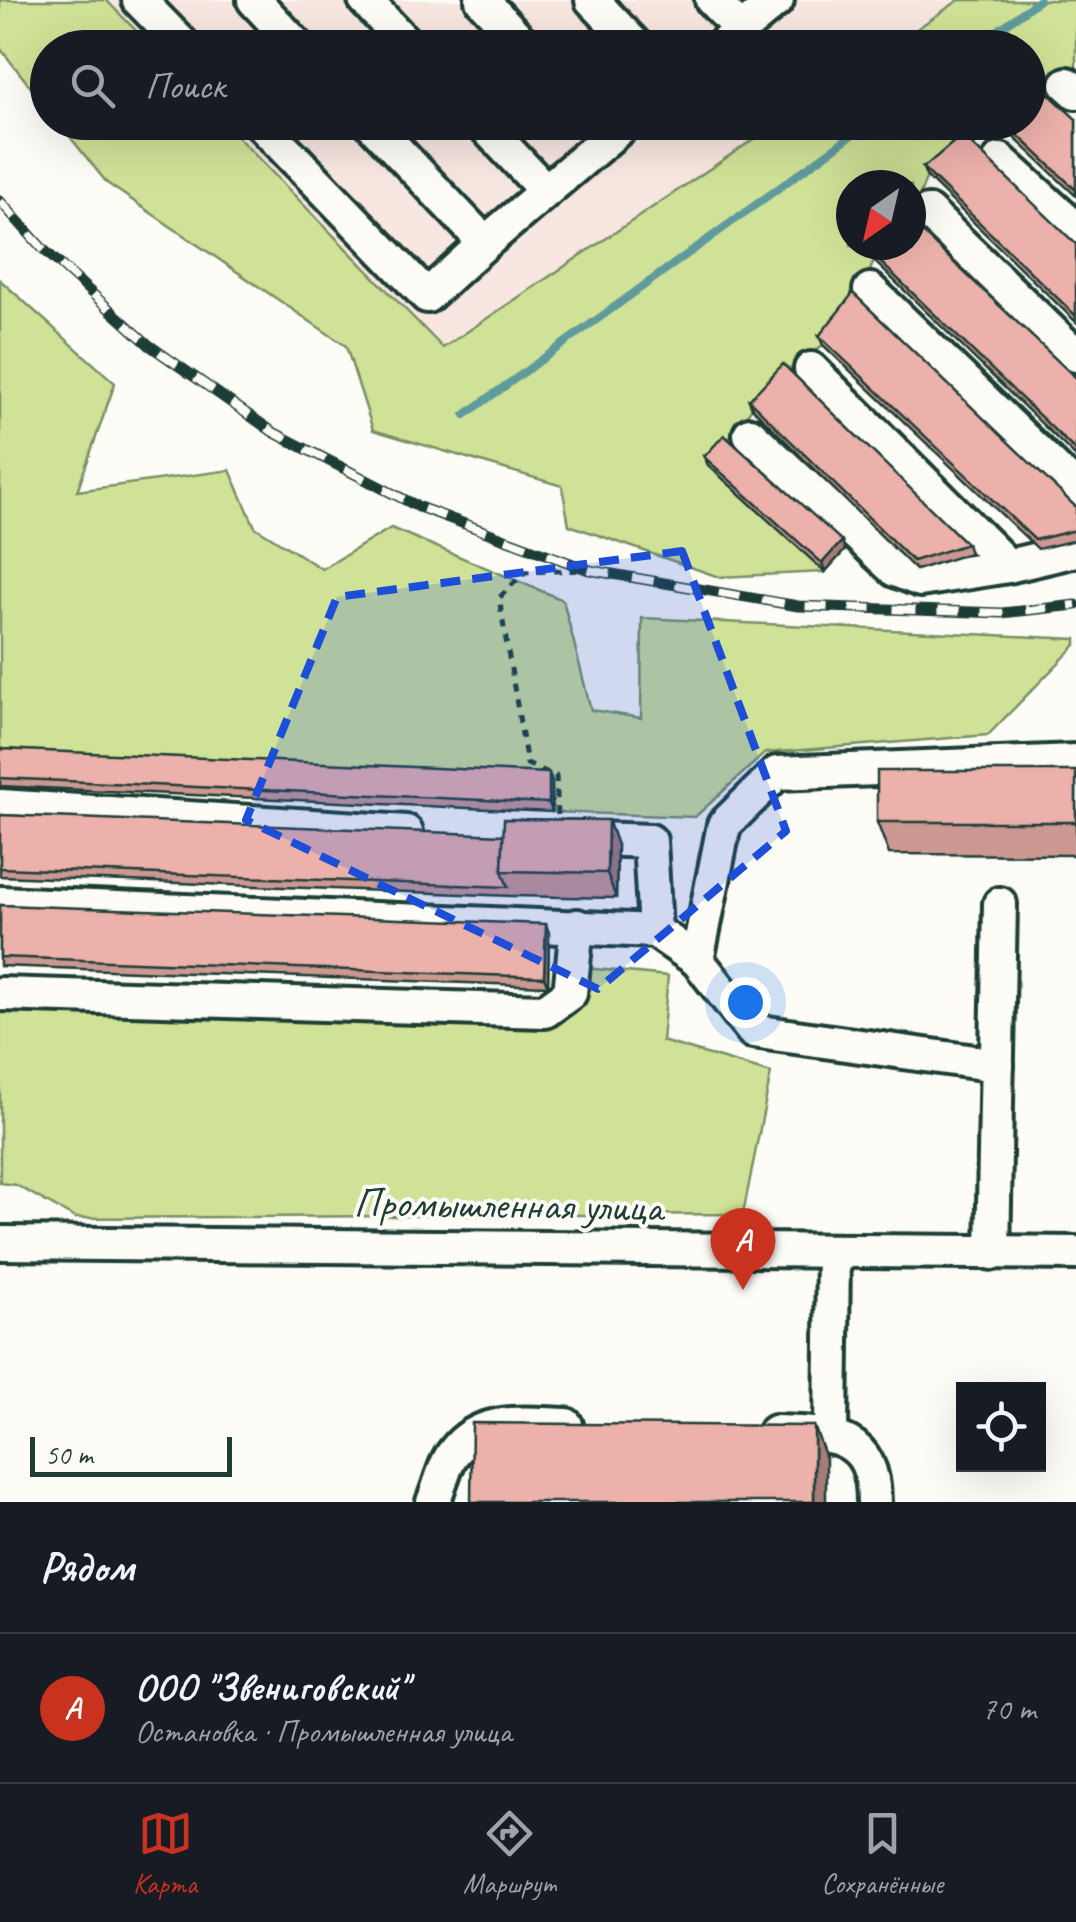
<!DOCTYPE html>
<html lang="ru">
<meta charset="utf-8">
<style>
body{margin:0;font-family:Caveat,sans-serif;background:#242831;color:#f1f3f6}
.controls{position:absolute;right:30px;bottom:30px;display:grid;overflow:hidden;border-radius:0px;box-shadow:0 10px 40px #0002}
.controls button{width:90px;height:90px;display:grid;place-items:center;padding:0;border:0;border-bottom:2px solid #363941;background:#171b24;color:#f1f3f6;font:50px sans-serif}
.compass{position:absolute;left:836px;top:170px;width:90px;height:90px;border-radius:50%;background:#171b24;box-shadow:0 10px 40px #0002;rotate:214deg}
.scale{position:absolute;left:30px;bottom:25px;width:202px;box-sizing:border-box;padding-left:10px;border:5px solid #1f3d34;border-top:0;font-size:28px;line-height:35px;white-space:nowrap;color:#1f3d34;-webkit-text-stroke:8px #fdfcf7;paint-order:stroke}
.you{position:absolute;left:745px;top:1002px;width:35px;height:35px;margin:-25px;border:8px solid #fff;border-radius:50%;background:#1a73e8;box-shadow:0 0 0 15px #1a73e833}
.badge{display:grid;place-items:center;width:65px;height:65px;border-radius:50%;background:#c8321e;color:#fff;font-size:32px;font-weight:700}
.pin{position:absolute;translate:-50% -82px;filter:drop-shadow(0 2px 5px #0008)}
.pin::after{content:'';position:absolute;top:52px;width:35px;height:30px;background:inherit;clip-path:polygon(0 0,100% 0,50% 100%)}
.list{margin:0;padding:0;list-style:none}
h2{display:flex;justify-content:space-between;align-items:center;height:130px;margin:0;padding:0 40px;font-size:42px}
h2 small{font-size:32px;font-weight:400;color:#9ea1a6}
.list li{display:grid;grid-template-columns:65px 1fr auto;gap:30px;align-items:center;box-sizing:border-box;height:150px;padding:0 40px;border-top:2px solid #363941}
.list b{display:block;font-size:38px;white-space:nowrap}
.list p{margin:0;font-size:32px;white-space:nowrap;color:#9ea1a6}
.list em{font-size:32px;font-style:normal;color:#9ea1a6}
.icon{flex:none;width:55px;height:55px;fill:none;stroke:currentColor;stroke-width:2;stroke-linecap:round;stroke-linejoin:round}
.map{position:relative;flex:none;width:1076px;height:1502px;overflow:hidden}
.search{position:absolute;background:#171b24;box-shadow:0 10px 40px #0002;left:30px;right:30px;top:30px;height:110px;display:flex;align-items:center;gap:25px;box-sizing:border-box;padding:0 35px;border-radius:55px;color:#9ea1a6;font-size:38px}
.sheet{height:280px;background:#171b24}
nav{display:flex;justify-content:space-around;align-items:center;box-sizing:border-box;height:140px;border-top:2px solid #363941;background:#171b24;font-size:28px;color:#9ea1a6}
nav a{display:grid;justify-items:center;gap:5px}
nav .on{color:#c8321e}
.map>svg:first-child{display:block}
.built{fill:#f8e6e0}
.green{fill:#d0e297;stroke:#789066;stroke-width:2.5}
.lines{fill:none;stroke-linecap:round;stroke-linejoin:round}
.stream{stroke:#5f9b9c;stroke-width:8}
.minor-casing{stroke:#1f3d34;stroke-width:40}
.path{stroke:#1f3d34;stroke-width:5;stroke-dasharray:8 8;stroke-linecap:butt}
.minor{stroke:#fdfcf7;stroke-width:32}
.rail-casing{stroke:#1f3d34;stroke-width:11}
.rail{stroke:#fdfcf7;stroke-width:8;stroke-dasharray:22;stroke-linecap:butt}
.wall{fill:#cb9892;stroke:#1f3d34;stroke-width:2.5}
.shaded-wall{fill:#a57c77;stroke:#1f3d34;stroke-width:2.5}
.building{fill:#ecb1aa;stroke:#1f3d34;stroke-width:2.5}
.marked{fill:#1d4ed8;fill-opacity:0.2;stroke:#1d4ed8;stroke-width:8;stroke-dasharray:20 12;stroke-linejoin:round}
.labels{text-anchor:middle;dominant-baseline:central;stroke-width:8;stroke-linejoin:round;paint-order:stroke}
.street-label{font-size:42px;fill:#1f3d34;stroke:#fdfcf7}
</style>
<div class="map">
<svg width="1076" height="1502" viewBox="0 0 1076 1502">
<rect width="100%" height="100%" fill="#fdfcf7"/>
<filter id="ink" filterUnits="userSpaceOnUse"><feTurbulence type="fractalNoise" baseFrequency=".01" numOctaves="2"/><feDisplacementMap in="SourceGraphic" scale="20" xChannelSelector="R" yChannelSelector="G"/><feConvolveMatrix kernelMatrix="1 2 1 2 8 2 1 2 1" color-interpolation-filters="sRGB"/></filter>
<g filter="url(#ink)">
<g class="built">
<polygon points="106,0 959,0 889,48 152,47"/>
<polygon points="224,123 778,123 443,349"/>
</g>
<g class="green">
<polygon points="0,0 106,0 152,47 48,48 47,108 0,48"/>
<polygon points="959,0 1076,0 1076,66 1037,89 1029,99 1028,48 889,48"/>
<polygon points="59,123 224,123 443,348 778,123 1007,123 965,144 927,176 911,218 911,185 851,185 851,245 889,245 874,261 857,302 823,345 786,372 752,408 708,465 825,572 719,577 569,525 562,486 373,430 346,346 107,183"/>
<polygon points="0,280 115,383 77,491 230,470 255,527 322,569 391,528 563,600 591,710 641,718 642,618 1076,639 1076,645 988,735 765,753 695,817 552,812 551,782 0,758"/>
<polygon points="564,966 668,976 662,1041 771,1073 743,1214 75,1218 16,1185 0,1183 0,1001 549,1028"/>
</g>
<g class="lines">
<g class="stream">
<polyline points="974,48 1039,0"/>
<polyline points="465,415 870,122"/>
</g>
<defs>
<g id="minor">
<polyline points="139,0 186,48"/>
<polyline points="254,0 299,48"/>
<polyline points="365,0 410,48"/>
<polyline points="482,0 527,48"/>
<polyline points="592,0 638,48"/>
<polyline points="712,0 741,30"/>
<polyline points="719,48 777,0"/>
<polyline points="1067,84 1076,92"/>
<polyline points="259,122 427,296 485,243"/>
<polyline points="370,122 485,243 627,122"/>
<polyline points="481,122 544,189"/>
<polyline points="1000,160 1076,229"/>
<polyline points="928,212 1076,355"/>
<polyline points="870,290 1076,489"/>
<polyline points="811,369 1008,566"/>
<polyline points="750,434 895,570 920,580 1008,566 1076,550"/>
<polyline points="0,806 406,832"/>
<polyline points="570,838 650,841 655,931"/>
<polyline points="0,903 655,931 697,960 753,1031 997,1065"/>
<polyline points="697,960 724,825 777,773 1076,761"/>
<polyline points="0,994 545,1011 570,993 577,926"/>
<polyline points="0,1243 1076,1253"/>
<polyline points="993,1253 1000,904"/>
<path d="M775,1432C830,1434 874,1432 874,1502"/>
<polyline points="831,1434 833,1251"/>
<path d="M433,1502C440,1486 444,1464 455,1451C482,1416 527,1424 566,1425"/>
</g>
</defs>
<use href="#minor" class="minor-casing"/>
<polyline class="path" points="558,815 556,776 527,764 499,598 525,572 589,570"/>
<use href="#minor" class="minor"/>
<defs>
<polyline id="rail" points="0,201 42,248 149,345 273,432 419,507 589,570 798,606 1002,613 1076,605"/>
</defs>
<use href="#rail" class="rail-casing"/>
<use href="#rail" class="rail"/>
</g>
<g class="wall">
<polygon points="1076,119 1076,196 1003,127 1001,122 1028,122"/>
<polygon points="923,168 1076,244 1076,322 926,176"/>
<polygon points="870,252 1076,378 1076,457 874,261"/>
<polygon points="819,336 1076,507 1076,540 1038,549 823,345"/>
<polygon points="749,400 967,544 970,553 916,570 752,408"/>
<polygon points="704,457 845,550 825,572 708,465"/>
<polygon points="0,749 552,782 552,812 0,786"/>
<polygon points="1076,771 1076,855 889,854 877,822"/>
<polygon points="0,815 617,845 616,898 512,896 0,876"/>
<polygon points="0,905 549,933 548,986 0,966"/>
</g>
<g class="shaded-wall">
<polygon points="842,541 845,550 825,572 822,563"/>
<polygon points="549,773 552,782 552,812 549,803"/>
<polygon points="608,820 617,845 616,898 607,873"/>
<polygon points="546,924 549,933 548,986 544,977"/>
<polygon points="814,1426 826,1458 826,1502 814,1502"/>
</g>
<g class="building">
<polygon points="1034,80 1076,119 1076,190 1004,122 1028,122 1028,86"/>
<polygon points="962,135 1076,244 1076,316 923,168"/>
<polygon points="911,222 1076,378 1076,451 870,252 878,245 911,245"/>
<polygon points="853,293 1076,507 1076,530 1035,540 819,336"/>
<polygon points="783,364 967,544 913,561 749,400"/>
<polygon points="724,435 842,541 822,563 704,457"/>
<polygon points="0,749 549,773 549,803 0,778"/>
<rect x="877" y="771" width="199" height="51"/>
<polygon points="0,815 504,835 502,871 508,887 0,868"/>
<polygon points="504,819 608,820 607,873 502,871"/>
<polygon points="0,905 546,924 544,977 0,957"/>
<polygon points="472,1423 814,1426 814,1502 471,1502"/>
</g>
</g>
<path class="marked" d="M682,551L786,831L598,989L246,820L337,597Z"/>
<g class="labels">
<g class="street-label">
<text transform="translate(508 1205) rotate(1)">Промышленная улица</text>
</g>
</g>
</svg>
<div class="controls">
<button><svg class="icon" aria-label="locate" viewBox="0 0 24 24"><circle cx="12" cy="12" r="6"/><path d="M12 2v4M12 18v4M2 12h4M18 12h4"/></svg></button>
</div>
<svg class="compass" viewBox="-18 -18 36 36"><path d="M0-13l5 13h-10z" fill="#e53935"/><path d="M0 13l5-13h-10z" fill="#9ea1a6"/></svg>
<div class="scale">50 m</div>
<div class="you"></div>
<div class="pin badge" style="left:743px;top:1290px">A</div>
<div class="search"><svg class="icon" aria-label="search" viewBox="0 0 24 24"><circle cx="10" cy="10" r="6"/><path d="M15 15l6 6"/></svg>Поиск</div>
</div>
<section class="sheet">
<h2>Рядом<small></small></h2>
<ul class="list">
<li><span class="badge">A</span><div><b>ООО &quot;Звениговский&quot;</b><p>Остановка · Промышленная улица</p></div><em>70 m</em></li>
</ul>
</section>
<nav>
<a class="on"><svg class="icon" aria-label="map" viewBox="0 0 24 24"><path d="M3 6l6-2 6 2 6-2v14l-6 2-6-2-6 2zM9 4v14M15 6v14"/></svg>Карта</a>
<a><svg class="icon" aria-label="directions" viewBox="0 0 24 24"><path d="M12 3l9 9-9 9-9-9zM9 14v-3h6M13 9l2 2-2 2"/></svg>Маршрут</a>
<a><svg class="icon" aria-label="saved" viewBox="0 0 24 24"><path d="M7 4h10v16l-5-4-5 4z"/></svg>Сохранённые</a>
</nav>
